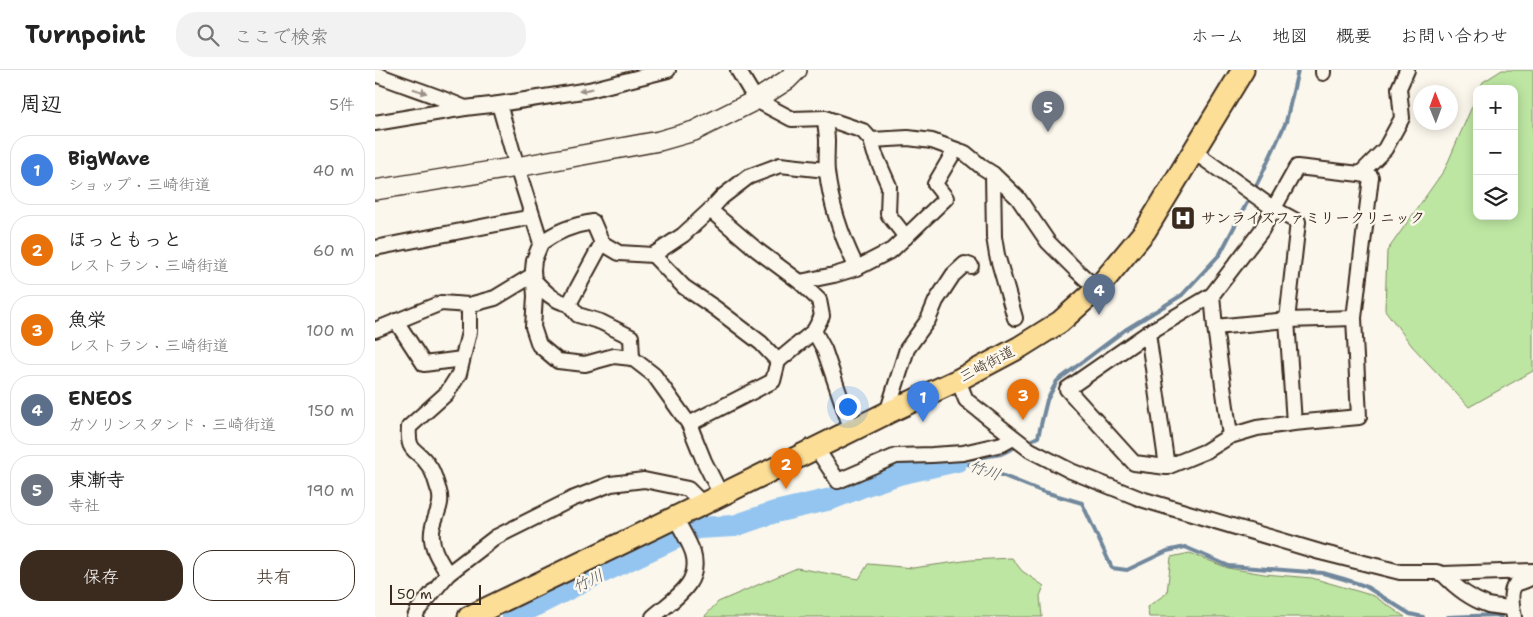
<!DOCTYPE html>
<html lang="ja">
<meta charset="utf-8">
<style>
body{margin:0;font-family:"Shantell Sans","Klee One",sans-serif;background:#f2f2f2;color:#222}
.controls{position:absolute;right:15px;top:15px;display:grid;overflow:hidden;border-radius:10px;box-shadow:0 2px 12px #0003}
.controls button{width:45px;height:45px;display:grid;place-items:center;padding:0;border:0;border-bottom:1px solid #e0e0e0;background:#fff;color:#222;font:25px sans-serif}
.compass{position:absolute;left:1038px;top:15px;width:45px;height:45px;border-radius:50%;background:#fff;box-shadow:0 2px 12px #0003;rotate:359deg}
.scale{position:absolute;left:15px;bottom:12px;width:91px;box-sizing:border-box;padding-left:5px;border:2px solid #3b2a1e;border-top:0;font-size:14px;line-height:18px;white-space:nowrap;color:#3b2a1e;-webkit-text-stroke:4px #fbf7ec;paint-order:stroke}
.you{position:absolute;left:472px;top:336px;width:18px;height:18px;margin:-12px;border:4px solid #fff;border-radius:50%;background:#1a73e8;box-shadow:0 0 0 8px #1a73e833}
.badge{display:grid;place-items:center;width:32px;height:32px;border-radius:50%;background:#3b2a1e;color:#fff;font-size:16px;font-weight:700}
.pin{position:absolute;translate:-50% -41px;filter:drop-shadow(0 1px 2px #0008)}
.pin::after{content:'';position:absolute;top:26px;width:18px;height:15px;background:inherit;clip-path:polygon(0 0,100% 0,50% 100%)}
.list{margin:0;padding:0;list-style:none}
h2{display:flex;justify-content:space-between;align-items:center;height:65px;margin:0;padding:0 20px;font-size:21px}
h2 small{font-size:16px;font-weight:400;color:#767676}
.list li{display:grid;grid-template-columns:32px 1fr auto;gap:15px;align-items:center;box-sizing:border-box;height:70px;margin:0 10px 10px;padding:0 10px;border:1px solid #e0e0e0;border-radius:20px}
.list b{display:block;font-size:19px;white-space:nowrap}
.list p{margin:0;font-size:16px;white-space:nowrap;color:#767676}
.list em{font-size:16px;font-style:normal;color:#767676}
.actions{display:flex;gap:10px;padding:15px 20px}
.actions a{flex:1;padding:11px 0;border:1px solid #3b2a1e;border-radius:20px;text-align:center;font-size:18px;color:#3b2a1e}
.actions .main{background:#3b2a1e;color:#fff}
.icon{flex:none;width:28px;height:28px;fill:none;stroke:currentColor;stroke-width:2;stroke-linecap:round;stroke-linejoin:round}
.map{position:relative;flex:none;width:1158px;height:547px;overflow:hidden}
header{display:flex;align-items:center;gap:30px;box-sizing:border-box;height:70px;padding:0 25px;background:#fff;border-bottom:1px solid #e0e0e0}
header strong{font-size:24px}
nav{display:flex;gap:28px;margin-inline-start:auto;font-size:18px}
.search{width:350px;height:45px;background:#f2f2f2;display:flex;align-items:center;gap:12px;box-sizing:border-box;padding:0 18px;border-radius:20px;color:#767676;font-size:19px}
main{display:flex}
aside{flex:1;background:#fff}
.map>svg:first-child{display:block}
.green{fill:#bde6a2;stroke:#7c8860}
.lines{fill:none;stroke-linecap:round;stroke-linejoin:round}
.stream{stroke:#70879c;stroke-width:4}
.river{stroke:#94c5f0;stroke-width:22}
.street-casing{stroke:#3b2a1e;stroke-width:18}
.secondary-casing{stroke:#3b2a1e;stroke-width:22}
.primary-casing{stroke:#3b2a1e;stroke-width:25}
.street{stroke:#fbf7ec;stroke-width:14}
.secondary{stroke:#fbf7ec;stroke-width:19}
.primary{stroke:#fcde96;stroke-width:21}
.oneway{fill:#9b9085}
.labels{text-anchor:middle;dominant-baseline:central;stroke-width:5;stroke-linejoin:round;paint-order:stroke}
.poi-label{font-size:15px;font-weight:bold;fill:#3b2a1e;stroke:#fbf7ec;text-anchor:start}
.street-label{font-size:15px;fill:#3b2a1e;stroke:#fbf7ec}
.water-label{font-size:16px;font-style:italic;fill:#56585d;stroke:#fbf7ec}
</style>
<header>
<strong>Turnpoint</strong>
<div class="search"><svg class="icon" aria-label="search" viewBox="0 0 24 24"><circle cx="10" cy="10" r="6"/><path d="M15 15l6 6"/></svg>ここで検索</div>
<nav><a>ホーム</a><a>地図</a><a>概要</a><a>お問い合わせ</a></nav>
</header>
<main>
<aside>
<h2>周辺<small>5件</small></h2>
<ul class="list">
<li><span class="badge" style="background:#3f7fe0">1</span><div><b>BigWave</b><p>ショップ · 三崎街道</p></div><em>40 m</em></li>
<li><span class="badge" style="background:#e8710a">2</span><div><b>ほっともっと</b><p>レストラン · 三崎街道</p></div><em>60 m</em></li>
<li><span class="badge" style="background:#e8710a">3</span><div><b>魚栄</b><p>レストラン · 三崎街道</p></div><em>100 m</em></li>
<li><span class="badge" style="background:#5c6f8a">4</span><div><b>ENEOS</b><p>ガソリンスタンド · 三崎街道</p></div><em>150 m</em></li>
<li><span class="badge" style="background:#6b7280">5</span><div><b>東漸寺</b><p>寺社</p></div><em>190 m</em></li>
</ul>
<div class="actions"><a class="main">保存</a><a>共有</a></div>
</aside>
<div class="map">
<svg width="1158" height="547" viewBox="0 0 1158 547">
<rect width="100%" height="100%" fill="#fbf7ec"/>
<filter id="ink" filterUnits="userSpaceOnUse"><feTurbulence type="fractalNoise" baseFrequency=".02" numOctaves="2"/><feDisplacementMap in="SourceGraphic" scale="10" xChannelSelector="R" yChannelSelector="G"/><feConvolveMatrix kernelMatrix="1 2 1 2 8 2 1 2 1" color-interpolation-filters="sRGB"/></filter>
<g filter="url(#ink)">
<g class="green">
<polygon points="1127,0 1158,0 1158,301 1094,337 1037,276 1010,240 1012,181 1070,99 1102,25 1102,146 1139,146 1139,19 1104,19 1108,12"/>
<polygon points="815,483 853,498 889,504 937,508 999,526 1030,547 774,547 772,537 792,523 796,487"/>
<polygon points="637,488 647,501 669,516 665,526 667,547 329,547 343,532 422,498 484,509 493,494 538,498 596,490"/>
</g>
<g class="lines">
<g class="stream">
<polyline points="650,373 663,367 672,330 682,311 750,260 807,225 845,184 887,104 911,52 923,0"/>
<polyline points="582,391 626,384 643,376"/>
<polyline points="584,391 619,402 666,421 707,433 737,498 752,500 792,481 810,477 854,496 948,503 969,509 990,516 1035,544 1048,547"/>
<polyline points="1073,547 1121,545 1126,547"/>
</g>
<polyline class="river" points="138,547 215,508 322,458 359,456 400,442 456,429 491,415 524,404 582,391"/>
<defs>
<g id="street">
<polyline points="363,0 381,30 417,49 450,48 488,61 496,70 500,84 514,116 513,144 531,167"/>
<polyline points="948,0 948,3"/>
<path d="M0,4C30,16 61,25 90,38"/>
<polyline points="124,34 142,97 166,173 159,190 158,200 160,226 158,257 164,275 183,291 210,294 239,286 257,288 279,305 314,354 329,391 346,425"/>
<path d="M450,48C450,55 452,63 452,71C452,81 451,92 452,102C456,136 467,168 482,198"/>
<polyline points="0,53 90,38 124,34 214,20 293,0"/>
<polyline points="496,70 533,68 557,71 590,83 607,97 618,104 643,128 673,172 701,200 722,219"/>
<polyline points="818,81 899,139 923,152 912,250 919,353 984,347 979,248 996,107 985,104 922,97 886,161 837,225 773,263 692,319 759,393 792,397 831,381 855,366 882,358 919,353"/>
<polyline points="618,104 619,167 622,185 640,248"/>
<polyline points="985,104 1010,79 1027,48 1024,18 1032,0"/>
<polyline points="335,140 382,180 425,212 444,230 447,246 439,261 403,291"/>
<path d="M166,173C182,161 198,155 218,152L227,173L244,183L278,185L308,165L335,140L347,127L373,107L405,95L451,100"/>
<polyline points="0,178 157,147"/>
<polyline points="278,185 309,217 340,238 386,273 403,291 398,311 314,354"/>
<path d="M158,209C169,221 178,231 194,234L227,173"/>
<polyline points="425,212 459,205 482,198 517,180 571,128 560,114 580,80"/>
<polyline points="837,225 840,257 855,366"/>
<polyline points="194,234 203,245 226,252 256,267 257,288"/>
<polyline points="21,251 49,294 87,289"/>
<polyline points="840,257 912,250 979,248"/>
<polyline points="0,260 66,233 94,235 120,228 158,205"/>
<polyline points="439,261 449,279 477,361"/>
<polyline points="773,263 792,397"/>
<polyline points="583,310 591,330 655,380 696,401 766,429 945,482 1025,502 1061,502 1068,504 1158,501"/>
<polyline points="512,343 532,279 553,250 561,231 578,205 590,194 596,196"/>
<polyline points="441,378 463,411 521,386 557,385 588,383 627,374 638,368"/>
<path d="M73,504C65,491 55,477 57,462C58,447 69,436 64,421C61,413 59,402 54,396C42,377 32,385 34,357L72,323L84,304L94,262V235"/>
<path d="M1068,504C1080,517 1096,529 1113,535C1121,537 1130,537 1137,538"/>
<polyline points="40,547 43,540 73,504 121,467 197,429 236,414 269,410 313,419 328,434"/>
<path d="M278,547C298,529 327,514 318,483C314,471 306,459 300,447"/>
<path d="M1139,547C1137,537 1133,518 1143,513C1149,511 1154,510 1158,506"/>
</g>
<polyline id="secondary" points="0,120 142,97 284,71 319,61 381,30 412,10 422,0"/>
<polyline id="primary" points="94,547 328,434 512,343 583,310 645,277 685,252 722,219 770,161 868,0"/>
</defs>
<use href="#street" class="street-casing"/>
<use href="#secondary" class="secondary-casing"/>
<use href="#primary" class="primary-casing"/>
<use href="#street" class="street"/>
<use href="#secondary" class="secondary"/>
<use href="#primary" class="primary"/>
</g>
<defs><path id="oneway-solid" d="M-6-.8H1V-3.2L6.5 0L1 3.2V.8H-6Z" transform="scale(1.25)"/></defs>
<g class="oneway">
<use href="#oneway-solid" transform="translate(211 20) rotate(169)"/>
<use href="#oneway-solid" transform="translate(45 21) rotate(18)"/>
</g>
</g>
<defs>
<symbol id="hospital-square" viewBox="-11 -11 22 22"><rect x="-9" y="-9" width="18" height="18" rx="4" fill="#3b2a1e" stroke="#fbf7ec"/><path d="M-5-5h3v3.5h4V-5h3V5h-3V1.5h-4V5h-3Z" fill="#fff"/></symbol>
</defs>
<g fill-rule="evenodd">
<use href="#hospital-square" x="794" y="134" width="28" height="28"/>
</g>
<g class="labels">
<g class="poi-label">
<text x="826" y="148">サンライズファミリークリニック</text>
</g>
<g class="street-label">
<text transform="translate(612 294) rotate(-28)">三崎街道</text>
</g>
<g class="water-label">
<text transform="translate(610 400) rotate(19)">竹川</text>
<text transform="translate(213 511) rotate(-26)">竹川</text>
</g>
</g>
</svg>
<div class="controls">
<button>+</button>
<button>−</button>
<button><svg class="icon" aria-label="layers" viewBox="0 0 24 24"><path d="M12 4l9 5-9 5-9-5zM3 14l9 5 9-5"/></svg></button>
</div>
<svg class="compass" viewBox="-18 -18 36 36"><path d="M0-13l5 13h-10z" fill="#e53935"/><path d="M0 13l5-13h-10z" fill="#767676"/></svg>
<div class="scale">50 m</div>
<div class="you"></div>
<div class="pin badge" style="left:548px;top:352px;background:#3f7fe0">1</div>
<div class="pin badge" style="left:411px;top:419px;background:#e8710a">2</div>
<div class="pin badge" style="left:648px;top:350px;background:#e8710a">3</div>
<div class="pin badge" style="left:724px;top:245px;background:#5c6f8a">4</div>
<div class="pin badge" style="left:673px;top:62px;background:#6b7280">5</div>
</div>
</main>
